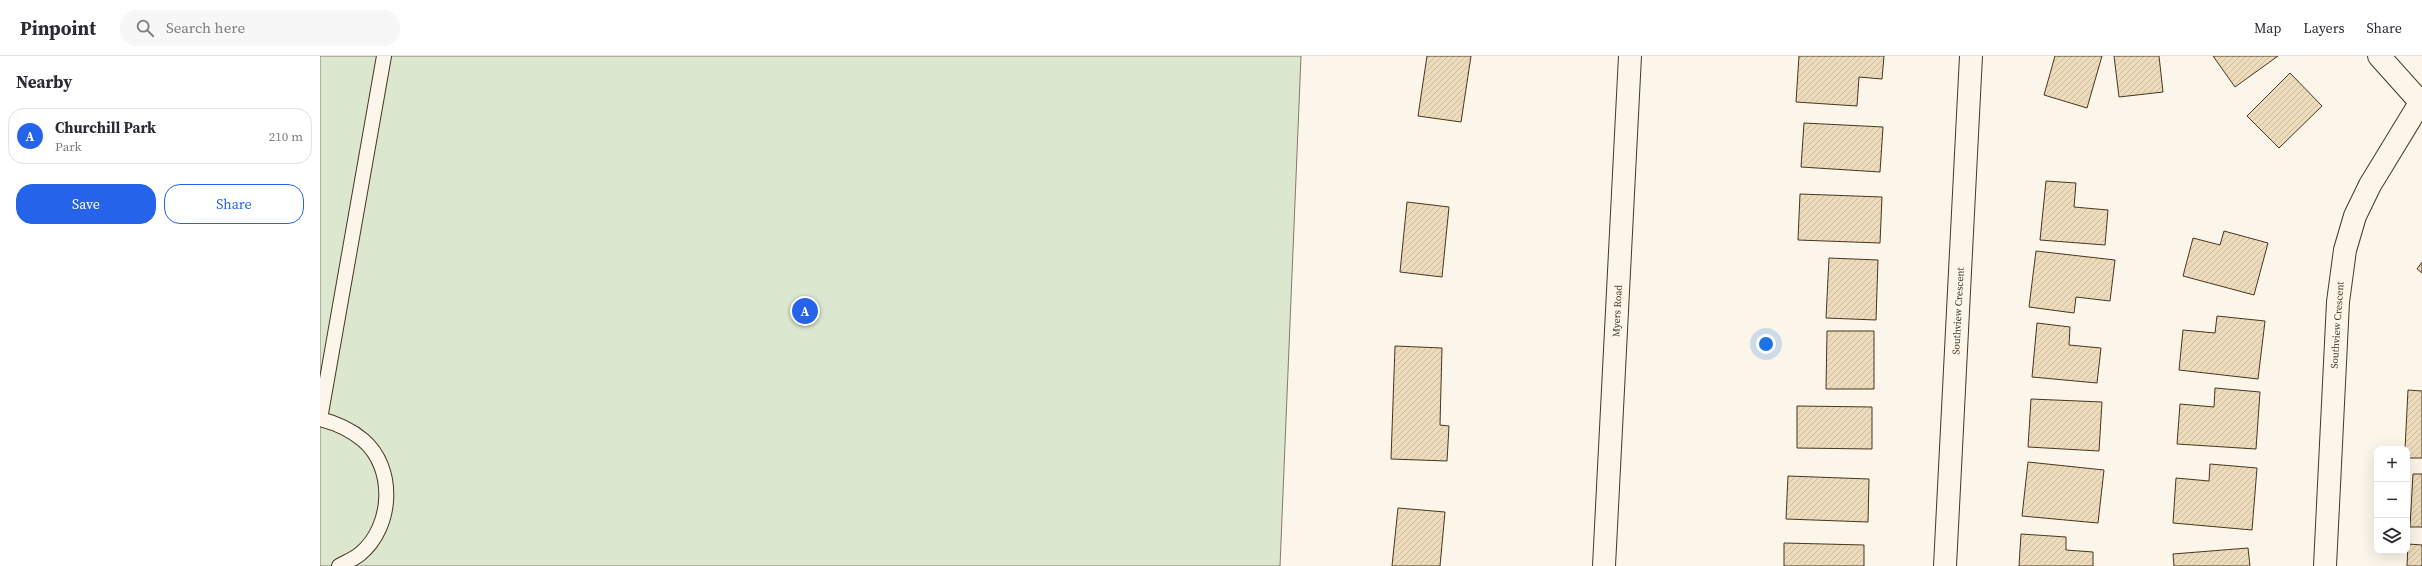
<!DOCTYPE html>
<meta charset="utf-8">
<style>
body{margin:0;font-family:"Source Serif 4",serif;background:#f7f7f7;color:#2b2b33}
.controls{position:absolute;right:12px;bottom:12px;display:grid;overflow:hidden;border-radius:8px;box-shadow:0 4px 16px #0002}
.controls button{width:36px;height:36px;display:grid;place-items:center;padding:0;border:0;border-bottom:1px solid #e1e1e2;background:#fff;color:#2b2b33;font:20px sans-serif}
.you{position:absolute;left:1446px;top:288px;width:14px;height:14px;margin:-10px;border:3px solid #fff;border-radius:50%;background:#1a73e8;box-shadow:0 0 0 6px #1a73e833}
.badge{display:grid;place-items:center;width:26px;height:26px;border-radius:50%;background:#2563eb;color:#fff;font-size:13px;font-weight:700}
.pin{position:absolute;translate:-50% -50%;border:2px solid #fff;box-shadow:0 1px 4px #0006}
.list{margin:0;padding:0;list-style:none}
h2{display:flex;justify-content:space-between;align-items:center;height:52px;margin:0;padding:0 16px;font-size:17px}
h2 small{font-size:13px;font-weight:400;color:#7c7c81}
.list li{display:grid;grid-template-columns:26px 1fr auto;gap:12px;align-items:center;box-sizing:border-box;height:56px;margin:0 8px 8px;padding:0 8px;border:1px solid #e1e1e2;border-radius:16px}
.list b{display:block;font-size:15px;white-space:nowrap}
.list p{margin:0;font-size:13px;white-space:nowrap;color:#7c7c81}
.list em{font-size:13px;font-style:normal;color:#7c7c81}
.actions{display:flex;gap:8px;padding:12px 16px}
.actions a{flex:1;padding:9px 0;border:1px solid #2563eb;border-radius:16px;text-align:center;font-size:14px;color:#2563eb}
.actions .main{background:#2563eb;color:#fff}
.icon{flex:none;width:22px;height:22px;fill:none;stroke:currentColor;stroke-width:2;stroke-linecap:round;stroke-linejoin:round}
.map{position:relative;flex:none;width:2102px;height:510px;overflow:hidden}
header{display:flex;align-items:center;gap:24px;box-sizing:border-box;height:56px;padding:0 20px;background:#fff;border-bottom:1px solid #e1e1e2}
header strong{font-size:19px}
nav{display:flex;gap:22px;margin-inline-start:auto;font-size:14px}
.search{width:280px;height:36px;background:#f7f7f7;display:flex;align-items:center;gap:10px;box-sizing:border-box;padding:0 14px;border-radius:16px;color:#7c7c81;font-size:15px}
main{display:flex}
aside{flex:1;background:#fff}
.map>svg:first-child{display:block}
.park{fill:#dce7d0;stroke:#887966}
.building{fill:url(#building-hatch);stroke:#4a3520}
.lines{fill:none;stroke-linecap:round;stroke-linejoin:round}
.service-casing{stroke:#4a3520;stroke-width:16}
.minor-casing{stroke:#4a3520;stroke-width:24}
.secondary-casing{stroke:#4a3520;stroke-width:24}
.service{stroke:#fbf6e9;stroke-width:14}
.minor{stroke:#fbf6e9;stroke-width:22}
.secondary{stroke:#fbf6e9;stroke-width:22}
.labels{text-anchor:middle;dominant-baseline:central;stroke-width:3;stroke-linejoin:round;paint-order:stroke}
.street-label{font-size:10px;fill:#4a3520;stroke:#fbf6e9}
</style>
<header>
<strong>Pinpoint</strong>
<div class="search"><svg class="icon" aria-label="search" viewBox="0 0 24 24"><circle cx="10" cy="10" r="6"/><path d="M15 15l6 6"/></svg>Search here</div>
<nav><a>Map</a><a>Layers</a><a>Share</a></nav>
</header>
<main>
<aside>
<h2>Nearby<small></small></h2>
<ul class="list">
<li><span class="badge">A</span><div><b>Churchill Park</b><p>Park</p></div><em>210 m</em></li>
</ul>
<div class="actions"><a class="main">Save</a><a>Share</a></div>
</aside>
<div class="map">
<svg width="2102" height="510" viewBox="0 0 2102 510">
<defs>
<pattern id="building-hatch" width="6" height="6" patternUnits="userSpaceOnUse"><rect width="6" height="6" fill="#ecdcbc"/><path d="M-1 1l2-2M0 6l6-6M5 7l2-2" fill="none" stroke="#ccbda1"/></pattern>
</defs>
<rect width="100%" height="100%" fill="#fbf6e9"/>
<polygon class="park" points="0,0 981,0 960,510 0,510"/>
<g class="building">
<polygon points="1107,0 1151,0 1141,66 1098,60"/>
<polygon points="1479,0 1564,0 1562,23 1539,21 1537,50 1476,46"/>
<polygon points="1735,0 1782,0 1767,52 1724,39"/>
<polygon points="1794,0 1839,0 1843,36 1799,41"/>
<polygon points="1893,0 1958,0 1915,31"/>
<polygon points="1970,17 2002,50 1959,92 1927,60"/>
<polygon points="1484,67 1563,71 1560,116 1481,111"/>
<polygon points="1726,125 1756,127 1754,151 1788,154 1785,189 1720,184"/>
<polygon points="1480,138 1562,141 1560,187 1478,184"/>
<polygon points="1087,146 1129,151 1122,221 1080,216"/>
<polygon points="1904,175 1948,187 1934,239 1863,220 1873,182 1900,189"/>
<polygon points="1716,195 1795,204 1790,245 1756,241 1754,257 1709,251"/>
<polygon points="1509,202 1558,204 1556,264 1506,262"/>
<polygon points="2102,206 2102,217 2097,213"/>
<polygon points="1897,260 1945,265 1938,323 1859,314 1863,274 1895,277"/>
<polygon points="1717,267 1750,271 1749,289 1781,292 1777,327 1712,321"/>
<polygon points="1507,275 1554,275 1554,333 1506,333"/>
<polygon points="1075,290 1122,292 1120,369 1129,370 1127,405 1071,403"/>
<polygon points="1895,332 1940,336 1936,393 1857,388 1860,348 1894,351"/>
<polygon points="2088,334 2102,335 2102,402 2087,402 2087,393 2085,393"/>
<polygon points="1711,343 1782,346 1779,395 1708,391"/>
<polygon points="1477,350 1552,351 1552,393 1477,392"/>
<polygon points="1708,406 1784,414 1778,467 1702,460"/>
<polygon points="1890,408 1937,412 1932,474 1853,467 1856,422 1889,425"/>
<polygon points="2093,418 2102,418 2102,471 2090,471"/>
<polygon points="1468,420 1549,423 1548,466 1466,463"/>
<polygon points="1078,452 1125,456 1120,510 1072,510"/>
<polygon points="1701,478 1746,481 1746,494 1773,496 1773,510 1699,510"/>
<polygon points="1464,487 1544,489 1544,510 1464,510"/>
<polygon points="2088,488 2102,489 2102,510 2087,510"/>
<polygon points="1928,492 1930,510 1854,510 1853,498"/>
</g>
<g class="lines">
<defs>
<g id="service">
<polyline points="0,363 64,0"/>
<path d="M0,363C16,367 30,373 43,384C76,412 73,471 40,498C34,503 26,506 19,510"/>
</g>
<g id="minor">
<polyline points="2059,0 2102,48"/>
<polyline points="1625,510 1651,0"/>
<polyline points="2005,510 2018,246 2025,194 2035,160 2050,129 2100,47"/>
</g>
<polyline id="secondary" points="1284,510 1310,0"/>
</defs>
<use href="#service" class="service-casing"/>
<use href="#minor" class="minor-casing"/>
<use href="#secondary" class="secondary-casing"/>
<use href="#service" class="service"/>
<use href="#minor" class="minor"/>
<use href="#secondary" class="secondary"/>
</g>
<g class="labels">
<g class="street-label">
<text transform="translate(1297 255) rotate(-87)">Myers Road</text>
<text transform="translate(1638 255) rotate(-87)">Southview Crescent</text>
<text transform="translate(2017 269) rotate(-86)">Southview Crescent</text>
</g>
</g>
</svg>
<div class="controls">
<button>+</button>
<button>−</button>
<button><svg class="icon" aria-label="layers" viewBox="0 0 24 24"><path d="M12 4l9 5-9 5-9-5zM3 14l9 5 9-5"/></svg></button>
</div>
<div class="you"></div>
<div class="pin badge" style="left:485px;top:255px">A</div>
</div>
</main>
